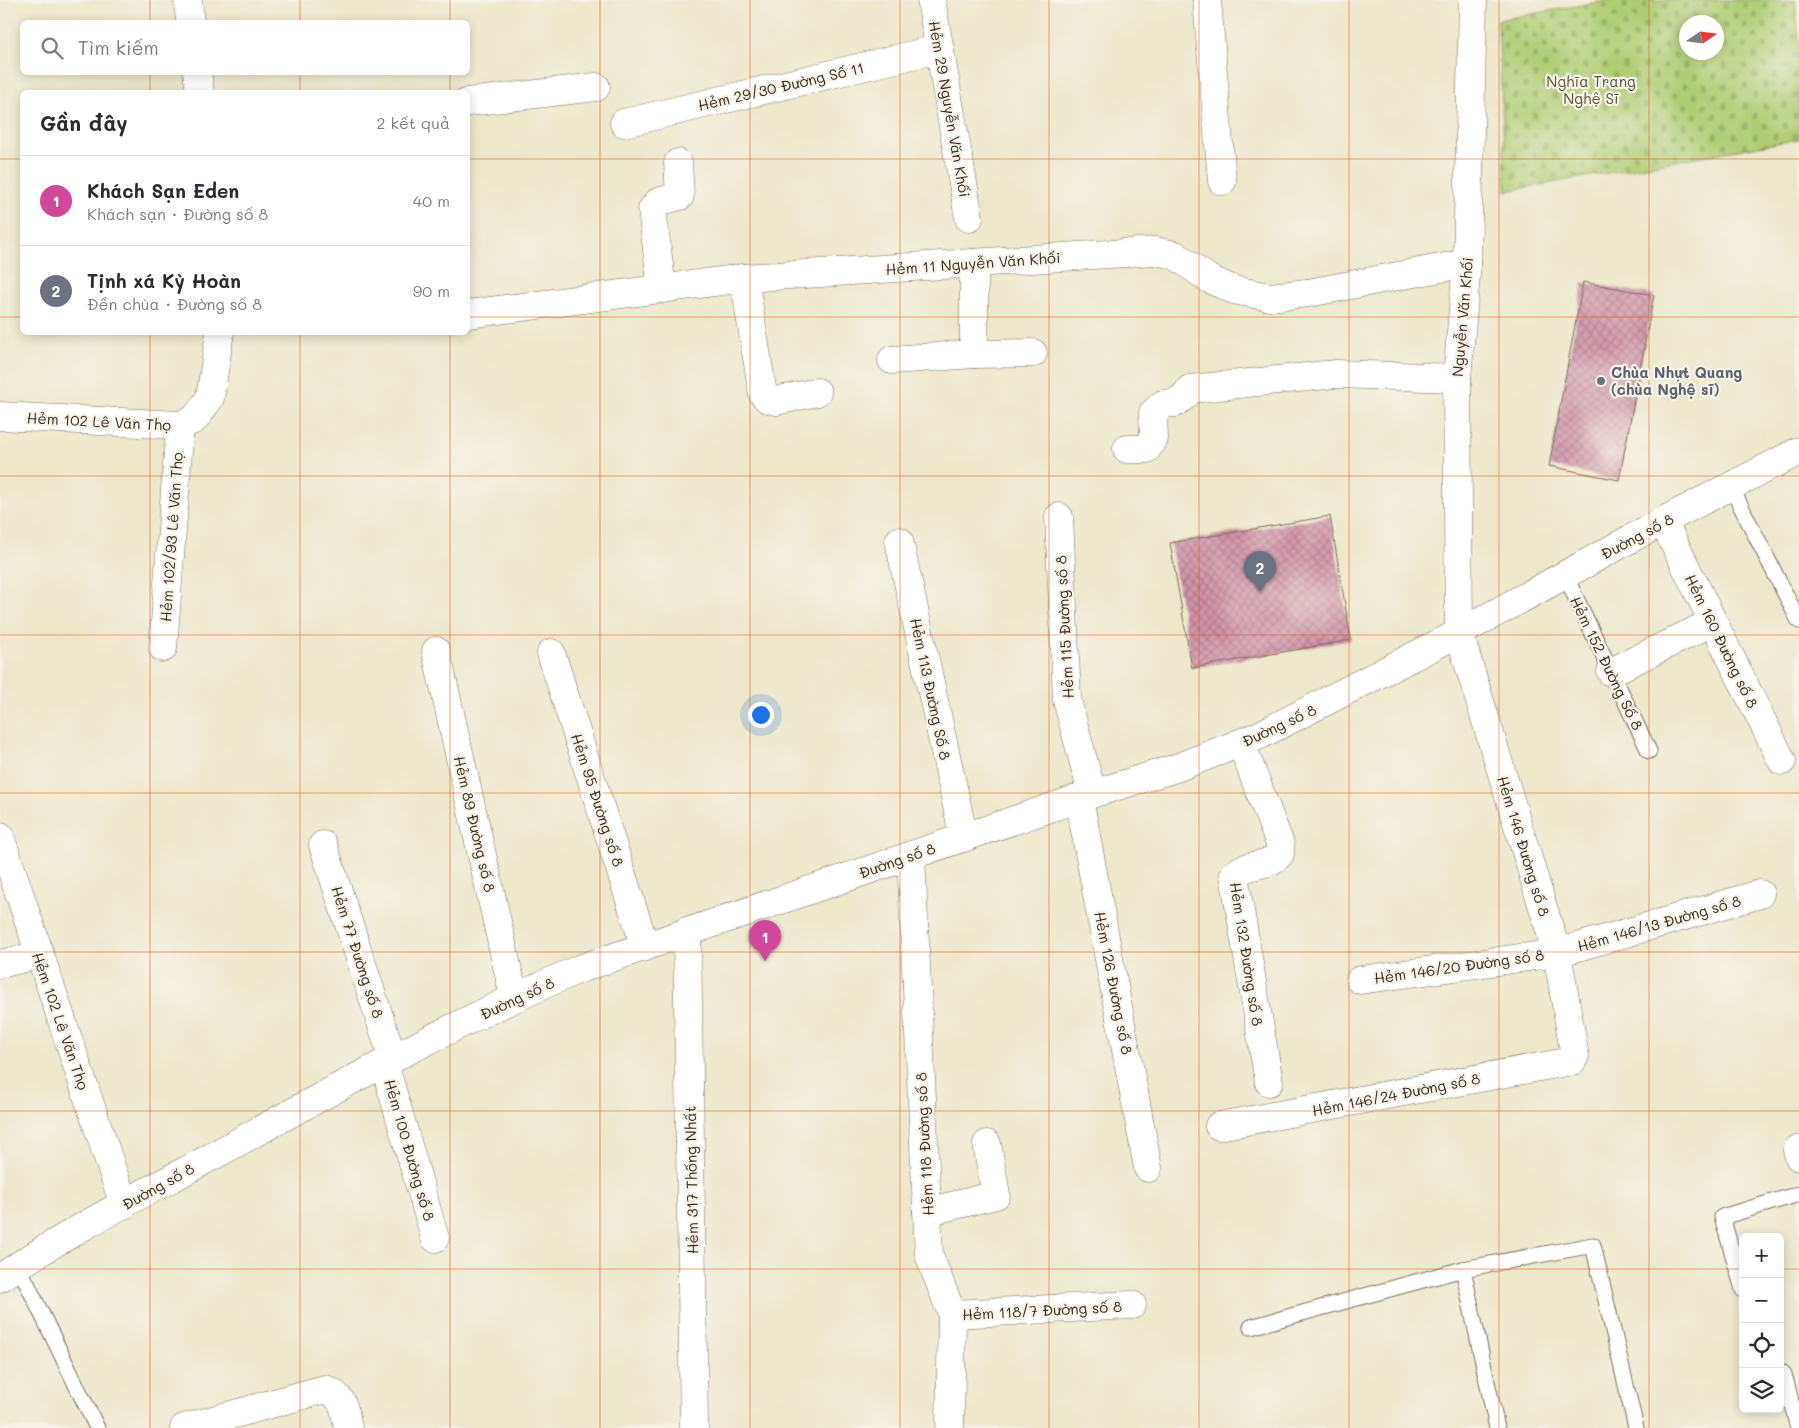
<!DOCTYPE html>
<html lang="vi">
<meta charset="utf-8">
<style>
body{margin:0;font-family:Mali,sans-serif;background:#f7f7f7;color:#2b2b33}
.controls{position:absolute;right:15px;bottom:15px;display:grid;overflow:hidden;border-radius:8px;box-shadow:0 2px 12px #0003}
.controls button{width:45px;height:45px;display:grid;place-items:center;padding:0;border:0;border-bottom:1px solid #e1e1e2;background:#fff;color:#2b2b33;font:25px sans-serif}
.compass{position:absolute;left:1679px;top:15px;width:45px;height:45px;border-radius:50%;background:#fff;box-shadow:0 2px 12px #0003;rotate:77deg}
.you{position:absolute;left:760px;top:714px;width:18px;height:18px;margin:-12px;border:4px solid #fff;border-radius:50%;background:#1a73e8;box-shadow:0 0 0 8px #1a73e833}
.badge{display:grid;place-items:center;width:32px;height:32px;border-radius:50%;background:#ea580c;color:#fff;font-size:16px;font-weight:700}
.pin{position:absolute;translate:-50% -41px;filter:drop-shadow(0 1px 2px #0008)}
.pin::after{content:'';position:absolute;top:26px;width:18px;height:15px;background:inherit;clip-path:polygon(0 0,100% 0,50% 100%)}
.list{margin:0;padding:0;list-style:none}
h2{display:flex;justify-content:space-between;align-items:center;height:65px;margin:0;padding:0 20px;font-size:21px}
h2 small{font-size:16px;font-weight:400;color:#7c7c81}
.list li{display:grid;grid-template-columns:32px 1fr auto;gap:15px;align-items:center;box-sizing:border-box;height:90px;padding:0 20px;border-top:1px solid #e1e1e2}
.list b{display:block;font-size:19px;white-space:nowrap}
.list p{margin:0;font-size:16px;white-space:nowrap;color:#7c7c81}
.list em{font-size:16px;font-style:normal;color:#7c7c81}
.icon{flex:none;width:28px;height:28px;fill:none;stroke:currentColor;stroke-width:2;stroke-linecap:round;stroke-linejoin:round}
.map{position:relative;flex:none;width:1799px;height:1428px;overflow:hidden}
.search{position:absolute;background:#fff;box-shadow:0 2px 12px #0003;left:20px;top:20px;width:450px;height:55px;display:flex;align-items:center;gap:12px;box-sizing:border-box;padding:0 18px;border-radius:8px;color:#7c7c81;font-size:19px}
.panel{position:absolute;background:#fff;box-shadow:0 2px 12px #0003;left:20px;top:90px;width:450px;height:245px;border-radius:8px}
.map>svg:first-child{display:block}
.cemetery{fill:url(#cemetery-stones);stroke:#767c49;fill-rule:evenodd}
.building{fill:url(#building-cross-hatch)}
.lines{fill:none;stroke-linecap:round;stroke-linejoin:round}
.lane-casing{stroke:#796c5b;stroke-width:17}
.street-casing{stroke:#796c5b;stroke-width:29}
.secondary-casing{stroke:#796c5b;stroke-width:29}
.lane{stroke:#fff;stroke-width:15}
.street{stroke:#fff;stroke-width:28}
.secondary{stroke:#fff;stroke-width:28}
.grid{fill:none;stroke:#df570d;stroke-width:1;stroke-opacity:0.55}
.worship-dot{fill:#6b7280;stroke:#f7f3e8;stroke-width:2}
.labels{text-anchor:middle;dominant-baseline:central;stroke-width:4.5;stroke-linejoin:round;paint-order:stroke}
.park-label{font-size:15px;fill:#585334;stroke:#f7f3e8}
.street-label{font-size:15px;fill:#3b2a1e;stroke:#f7f3e8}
.worship-label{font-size:15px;font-weight:bold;fill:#5b616d;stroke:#f7f3e8;text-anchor:start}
</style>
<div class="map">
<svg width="1799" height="1428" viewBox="0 0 1799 1428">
<defs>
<pattern id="cemetery-stones" width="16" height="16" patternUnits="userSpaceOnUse" patternTransform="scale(1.25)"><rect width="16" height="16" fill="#b0cd74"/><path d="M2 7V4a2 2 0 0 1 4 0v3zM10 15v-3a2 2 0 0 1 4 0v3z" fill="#98b064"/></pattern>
<pattern id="building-cross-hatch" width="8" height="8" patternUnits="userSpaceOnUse" patternTransform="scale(1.25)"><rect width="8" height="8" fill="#d193a9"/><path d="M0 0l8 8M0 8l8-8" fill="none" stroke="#ab7889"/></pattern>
</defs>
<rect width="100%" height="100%" fill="#f7f3e8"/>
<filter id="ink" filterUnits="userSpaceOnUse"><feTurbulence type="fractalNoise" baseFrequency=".02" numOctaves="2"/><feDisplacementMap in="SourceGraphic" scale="10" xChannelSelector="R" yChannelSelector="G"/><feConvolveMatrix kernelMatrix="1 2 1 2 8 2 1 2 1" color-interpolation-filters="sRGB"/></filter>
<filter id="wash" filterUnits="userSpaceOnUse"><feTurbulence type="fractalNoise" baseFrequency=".0096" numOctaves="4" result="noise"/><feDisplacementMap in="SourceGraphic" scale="20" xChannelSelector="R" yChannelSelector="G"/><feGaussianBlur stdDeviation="1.12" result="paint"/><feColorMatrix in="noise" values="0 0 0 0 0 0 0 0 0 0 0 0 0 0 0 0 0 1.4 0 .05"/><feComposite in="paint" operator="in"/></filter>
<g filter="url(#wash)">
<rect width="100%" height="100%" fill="#ede7cb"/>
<path class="cemetery" d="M1610,0H1795L1799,36V139L1506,191L1498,20ZM1686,22H1716V52H1686Z"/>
<g id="blocks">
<g class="building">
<polygon points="1583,282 1654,295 1619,480 1549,466"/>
<polygon points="1330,516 1351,640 1192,668 1170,543"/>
</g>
</g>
</g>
<g filter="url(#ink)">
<use href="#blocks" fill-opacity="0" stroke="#796c5b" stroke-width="1"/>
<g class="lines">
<defs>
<g id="lane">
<polyline points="1731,487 1799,621"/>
<polyline points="1565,575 1649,751"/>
<polyline points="18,1265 97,1428"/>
<polyline points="1463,1269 1497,1428"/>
<polyline points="1743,1290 1722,1217 1799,1194"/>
<polyline points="1251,1327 1463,1269 1593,1245 1636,1428"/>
<polyline points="1780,1371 1784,1374 1798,1428"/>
</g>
<g id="street">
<polyline points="188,0 190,22"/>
<polyline points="931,0 969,218"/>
<polyline points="1207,0 1222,181"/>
<polyline points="197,72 200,92"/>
<polyline points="468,102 596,87"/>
<polyline points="624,123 938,49"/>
<polyline points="974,263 974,354"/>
<polyline points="744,278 763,394 768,399 776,401 817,392"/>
<polyline points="662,289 652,210 658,202 680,196 678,163"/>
<polyline points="468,314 744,278 1155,251 1175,255 1209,279 1234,290 1270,297 1308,293 1467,263"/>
<polyline points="892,360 974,354 1033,353"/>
<polyline points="0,416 180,425 194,420 210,398 220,332"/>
<polyline points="1127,449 1147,449 1154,439 1153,413 1163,404 1175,403 1185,396 1190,389 1336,374 1457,378"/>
<polyline points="1059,517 1067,700 1092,793"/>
<polyline points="1663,521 1782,761"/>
<polyline points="899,541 964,838"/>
<polyline points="163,648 180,425"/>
<polyline points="436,651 514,997"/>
<polyline points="551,653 645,947"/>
<polyline points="1611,672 1713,622"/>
<path d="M1241,743L1280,844V854C1265,869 1247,862 1234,875L1269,1082"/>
<polyline points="1079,798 1148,1168"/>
<polyline points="0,836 124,1205"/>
<polyline points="323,845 393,1059"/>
<polyline points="911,855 929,1255 952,1314 950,1428"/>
<polyline points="687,931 694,1428"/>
<polyline points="0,964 38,955"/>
<polyline points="1360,980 1557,953 1760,894"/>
<polyline points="384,1063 435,1238"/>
<polyline points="1219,1126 1572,1061 1575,1056 1557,953 1459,633"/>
<polyline points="1799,1150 1797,1150 1799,1157"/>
<polyline points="927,1212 996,1195 987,1144"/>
<polyline points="952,1314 1132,1305"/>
<path d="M184,1428L325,1389C345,1397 344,1409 348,1428"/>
</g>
<g id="secondary">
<polyline points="1459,633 1457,378 1467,263 1473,0"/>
<path d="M0,1278C67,1232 141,1195 213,1156C334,1089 455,1022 582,968L1079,798L1176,768L1258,736L1459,633L1663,521L1799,451"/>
</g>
</defs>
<use href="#lane" class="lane-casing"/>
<use href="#street" class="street-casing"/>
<use href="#secondary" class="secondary-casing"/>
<use href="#lane" class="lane"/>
<use href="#street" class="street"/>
<use href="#secondary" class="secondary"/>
</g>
</g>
<path class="grid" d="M150,0V22M300,0V22M450,0V22M600,0V1428M750,0V1428M900,0V1428M1049,0V1428M1199,0V1428M1349,0V1428M1499,0V1428M1649,0V1428M150,72V92M300,72V92M450,72V92M0,159H22M468,159H1799M0,317H22M468,317H1799M150,332V1428M300,332V1428M450,332V1428M0,476H1799M0,635H1799M0,793H1799M0,952H1799M0,1111H1799M0,1269H1743M1780,1269H1799"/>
<circle class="worship-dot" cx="1601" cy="381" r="5"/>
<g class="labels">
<g class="park-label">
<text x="1591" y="81">Nghĩa Trang<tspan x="1591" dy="17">Nghệ Sĩ</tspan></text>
</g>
<g class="street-label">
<text transform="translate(781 86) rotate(-13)">Hẻm 29/30 Đường Số 11</text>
<text transform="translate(950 109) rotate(80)">Hẻm 29 Nguyễn Văn Khối</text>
<text transform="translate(973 263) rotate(-4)">Hẻm 11 Nguyễn Văn Khối</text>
<text transform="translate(1462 317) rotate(-85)">Nguyễn Văn Khối</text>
<text transform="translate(99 421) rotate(3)">Hẻm 102 Lê Văn Thọ</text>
<text transform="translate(1637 536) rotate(-28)">Đường số 8</text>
<text transform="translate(171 537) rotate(-86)">Hẻm 102/93 Lê Văn Thọ</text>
<text transform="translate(1064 627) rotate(-93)">Hẻm 115 Đường số 8</text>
<text transform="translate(1722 641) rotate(64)">Hẻm 160 Đường số 8</text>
<text transform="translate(1607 663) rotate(64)">Hẻm 152 Đường Số 8</text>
<text transform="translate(931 689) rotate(78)">Hẻm 113 Đường Số 8</text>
<text transform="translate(1279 725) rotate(-25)">Đường số 8</text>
<text transform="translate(598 800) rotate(72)">Hẻm 95 Đường số 8</text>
<text transform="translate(475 824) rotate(77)">Hẻm 89 Đường số 8</text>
<text transform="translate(1524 846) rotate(73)">Hẻm 146 Đường số 8</text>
<text transform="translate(897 860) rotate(-19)">Đường số 8</text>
<text transform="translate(1659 923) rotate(-16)">Hẻm 146/13 Đường số 8</text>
<text transform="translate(358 952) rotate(72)">Hẻm 77 Đường số 8</text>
<text transform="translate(1247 954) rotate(81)">Hẻm 132 Đường số 8</text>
<text transform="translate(1459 966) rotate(-8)">Hẻm 146/20 Đường số 8</text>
<text transform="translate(1114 983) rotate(79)">Hẻm 126 Đường số 8</text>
<text transform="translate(517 998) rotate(-25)">Đường số 8</text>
<text transform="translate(61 1021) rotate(71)">Hẻm 102 Lê Văn Thọ</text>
<text transform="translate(1396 1094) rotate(-11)">Hẻm 146/24 Đường số 8</text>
<text transform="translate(924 1144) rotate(-93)">Hẻm 118 Đường số 8</text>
<text transform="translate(410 1150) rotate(74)">Hẻm 100 Đường số 8</text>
<text transform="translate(691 1180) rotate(-91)">Hẻm 317 Thống Nhất</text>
<text transform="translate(158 1186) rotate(-29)">Đường số 8</text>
<text transform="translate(1042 1310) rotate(-3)">Hẻm 118/7 Đường số 8</text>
</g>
<g class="worship-label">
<text x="1611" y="372">Chùa Nhựt Quang<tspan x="1611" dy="17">(chùa Nghệ sĩ)</tspan></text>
</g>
</g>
</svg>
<div class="controls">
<button>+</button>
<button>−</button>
<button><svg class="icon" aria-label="locate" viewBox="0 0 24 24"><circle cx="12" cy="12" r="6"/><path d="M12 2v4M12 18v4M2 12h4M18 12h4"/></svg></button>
<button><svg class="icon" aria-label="layers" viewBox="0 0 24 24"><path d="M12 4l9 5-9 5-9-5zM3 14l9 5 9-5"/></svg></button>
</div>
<svg class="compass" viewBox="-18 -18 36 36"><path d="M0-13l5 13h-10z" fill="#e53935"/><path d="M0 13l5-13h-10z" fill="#7c7c81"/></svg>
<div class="you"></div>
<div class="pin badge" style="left:765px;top:961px;background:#d1479c">1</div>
<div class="pin badge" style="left:1260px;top:592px;background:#6b7280">2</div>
<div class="search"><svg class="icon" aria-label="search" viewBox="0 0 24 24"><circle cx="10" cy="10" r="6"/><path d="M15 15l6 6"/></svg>Tìm kiếm</div>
<section class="panel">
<h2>Gần đây<small>2 kết quả</small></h2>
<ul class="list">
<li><span class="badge" style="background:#d1479c">1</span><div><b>Khách Sạn Eden</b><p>Khách sạn · Đường số 8</p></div><em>40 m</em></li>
<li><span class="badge" style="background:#6b7280">2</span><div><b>Tịnh xá Kỳ Hoàn</b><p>Đền chùa · Đường số 8</p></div><em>90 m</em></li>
</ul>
</section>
</div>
